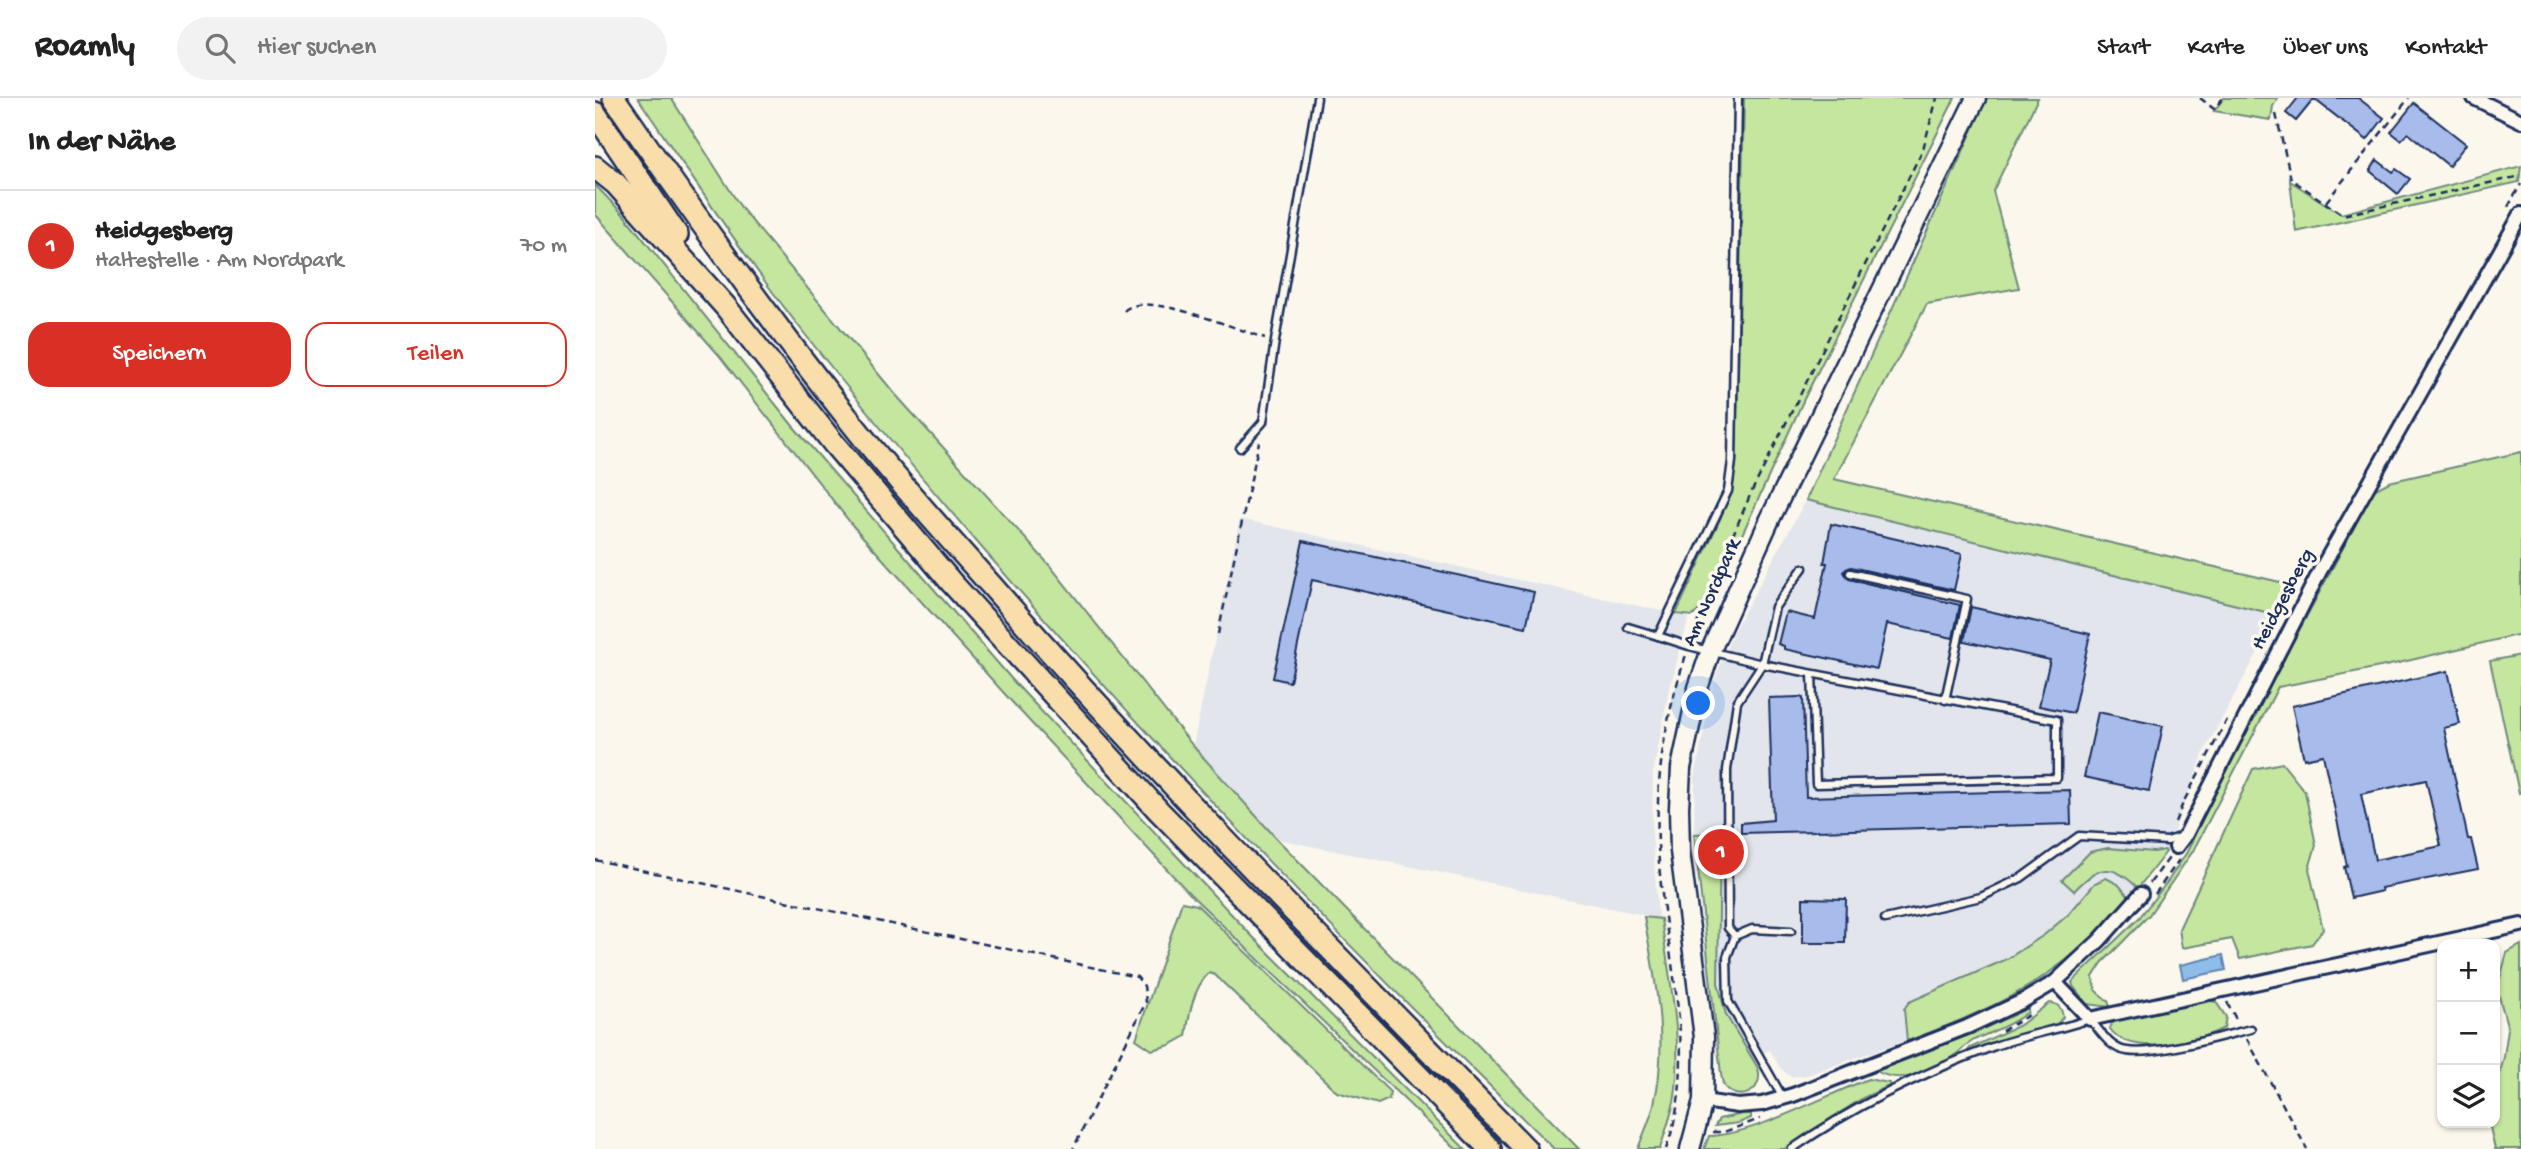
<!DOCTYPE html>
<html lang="de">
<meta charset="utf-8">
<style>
body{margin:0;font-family:"Gochi Hand",sans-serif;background:#f2f2f2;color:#222}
.controls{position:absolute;right:21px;bottom:21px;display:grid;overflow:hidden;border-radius:14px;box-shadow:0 2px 5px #0004}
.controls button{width:63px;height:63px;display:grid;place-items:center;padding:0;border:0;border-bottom:2px solid #e0e0e0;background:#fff;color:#222;font:35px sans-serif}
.you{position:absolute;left:1104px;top:606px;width:24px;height:24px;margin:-18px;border:5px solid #fff;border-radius:50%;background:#1a73e8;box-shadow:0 0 0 10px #1a73e833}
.badge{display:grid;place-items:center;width:46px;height:46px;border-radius:50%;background:#d93025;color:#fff;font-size:23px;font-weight:700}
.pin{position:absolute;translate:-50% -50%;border:4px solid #fff;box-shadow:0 2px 7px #0006}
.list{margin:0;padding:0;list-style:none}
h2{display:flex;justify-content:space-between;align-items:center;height:91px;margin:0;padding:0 28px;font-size:30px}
h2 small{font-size:23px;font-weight:400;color:#767676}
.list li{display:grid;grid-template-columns:46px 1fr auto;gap:21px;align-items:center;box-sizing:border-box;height:112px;padding:0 28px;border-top:2px solid #e0e0e0}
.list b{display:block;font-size:26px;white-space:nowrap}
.list p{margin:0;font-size:23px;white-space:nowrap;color:#767676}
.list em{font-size:23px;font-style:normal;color:#767676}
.actions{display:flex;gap:14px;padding:21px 28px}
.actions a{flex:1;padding:16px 0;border:2px solid #d93025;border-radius:21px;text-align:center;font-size:24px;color:#d93025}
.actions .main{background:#d93025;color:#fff}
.icon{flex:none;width:38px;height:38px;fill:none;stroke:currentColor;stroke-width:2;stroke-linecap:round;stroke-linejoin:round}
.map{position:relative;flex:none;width:1926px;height:1051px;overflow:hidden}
header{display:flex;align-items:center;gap:42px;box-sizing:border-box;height:98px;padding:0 35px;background:#fff;border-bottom:2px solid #e0e0e0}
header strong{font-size:33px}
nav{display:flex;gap:38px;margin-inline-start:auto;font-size:24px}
.search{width:490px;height:63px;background:#f2f2f2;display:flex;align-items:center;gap:18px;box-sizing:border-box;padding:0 24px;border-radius:38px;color:#767676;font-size:26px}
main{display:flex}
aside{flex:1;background:#fff}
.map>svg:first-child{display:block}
.built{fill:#e2e5eb}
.green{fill:#c5e69f;stroke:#708a7e;stroke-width:2}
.water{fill:#8fbde9;stroke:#6184b1;stroke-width:2}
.building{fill:#a7bcea;stroke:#1b2f5e;stroke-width:2;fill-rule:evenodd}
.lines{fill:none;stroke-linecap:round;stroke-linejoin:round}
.lane-casing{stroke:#1b2f5e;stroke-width:11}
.street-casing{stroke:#1b2f5e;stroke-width:18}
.secondary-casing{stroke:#1b2f5e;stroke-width:23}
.highway-casing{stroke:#1b2f5e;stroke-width:26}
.path{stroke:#1b2f5e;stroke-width:2.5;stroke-dasharray:7 5;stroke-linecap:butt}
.lane{stroke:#fbf7ec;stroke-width:6}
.street{stroke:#fbf7ec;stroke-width:12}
.secondary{stroke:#fbf7ec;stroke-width:18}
.highway{stroke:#f9deab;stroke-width:21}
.labels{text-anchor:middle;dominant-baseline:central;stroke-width:7;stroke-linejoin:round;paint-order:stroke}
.street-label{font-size:21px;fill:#1b2f5e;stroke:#fbf7ec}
</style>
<header>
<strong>Roamly</strong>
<div class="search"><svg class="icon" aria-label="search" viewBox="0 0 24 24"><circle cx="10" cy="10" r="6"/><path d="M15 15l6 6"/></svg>Hier suchen</div>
<nav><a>Start</a><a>Karte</a><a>Über uns</a><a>Kontakt</a></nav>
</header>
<main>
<aside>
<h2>In der Nähe<small></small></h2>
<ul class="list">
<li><span class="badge">1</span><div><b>Heidgesberg</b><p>Haltestelle · Am Nordpark</p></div><em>70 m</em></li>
</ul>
<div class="actions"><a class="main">Speichern</a><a>Teilen</a></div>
</aside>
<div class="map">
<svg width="1926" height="1051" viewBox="0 0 1926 1051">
<rect width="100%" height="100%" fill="#fbf7ec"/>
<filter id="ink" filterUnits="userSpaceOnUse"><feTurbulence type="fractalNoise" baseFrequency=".0143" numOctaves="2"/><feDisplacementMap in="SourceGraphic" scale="14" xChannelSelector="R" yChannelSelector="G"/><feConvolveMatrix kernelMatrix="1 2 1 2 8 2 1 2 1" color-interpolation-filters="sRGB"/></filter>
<g filter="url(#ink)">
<g class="built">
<polygon points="1211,402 1683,517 1609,654 1571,754 1535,800 1449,881 1415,900 1369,922 1212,977 1196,979 1185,970 1175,952 1126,976 1099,736 1100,679 1119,583 1138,534"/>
<polygon points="645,421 1094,519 1073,597 1058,676 1057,734 1063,820 682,741 598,648"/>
</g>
<g class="green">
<path d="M43,0H76L147,111L300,296L456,469L598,648L682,741L984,1051H959C696,793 438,525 209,235C150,160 97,79 43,0Z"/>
<polygon points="1149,0 1360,0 1209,301 1119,498 1098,518 1081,516 1126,419 1141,368"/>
<polygon points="1392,0 1443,0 1398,93 1424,190 1332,206 1239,381 1698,487 1683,517 1211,402"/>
<polygon points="1629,0 1683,0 1678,8 1676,22 1619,13"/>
<polygon points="1926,68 1924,84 1701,134 1695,83 1746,116"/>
<polygon points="0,87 29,117 198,328 420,585 654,835 870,1051 861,1051 595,796 427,615 258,428 123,256 0,116"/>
<polygon points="1926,354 1926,536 1795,567 1683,589 1598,753 1554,817 1507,865 1498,879 1501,893 1513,903 1515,909 1492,906 1478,888 1477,884 1544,820 1573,783 1592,754 1627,677 1779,392 1794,384"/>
<polygon points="1926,557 1926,694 1924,695 1895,563"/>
<polygon points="1687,665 1710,694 1721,747 1714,771 1728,831 1717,846 1645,861 1637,841 1587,850 1584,831 1658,671"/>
<path d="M1125,735L1123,885L1131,917L1163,970C1170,996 1141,1005 1129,988C1127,984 1127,980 1126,976L1099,736Z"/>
<path d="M1513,750L1559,754L1570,752L1571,754L1543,790C1516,763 1503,768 1479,793L1467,782L1495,754Z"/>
<path d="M1511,780L1523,786L1535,800C1529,812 1516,822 1506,831C1450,888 1387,916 1312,943L1309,911L1314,904L1412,861L1449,837L1474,816L1500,785Z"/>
<path d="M587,804L602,807L795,994L794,1001L783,1006L742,994L620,877L614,875C598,890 594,917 591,938L575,947L557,952L541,941Z"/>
<path d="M1049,819L1066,821C1074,879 1088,940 1080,999C1077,1016 1070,1034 1065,1051H1043C1048,1036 1056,1021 1059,1006C1074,943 1060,881 1049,819Z"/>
<polygon points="1926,847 1926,1051 1900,1051 1894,1025 1900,1025 1900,994 1909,959 1913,931 1902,891 1912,855"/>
<path d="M1605,901L1621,904L1631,919L1629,930C1602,944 1536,960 1515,931L1516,925L1524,921Z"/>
<path d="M1454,905C1464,905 1467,911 1468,919L1458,931L1396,946L1371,955L1375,950L1427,926Z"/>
<path d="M1433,910V914C1417,927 1398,933 1379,942C1369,948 1363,956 1354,962C1333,977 1304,986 1281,973L1379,935Z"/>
<path d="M1273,981L1294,985V988L1268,1000L1189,1051H1109L1114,1038C1158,1037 1229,998 1273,981Z"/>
<polygon points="1148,1016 1156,1016 1156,1020 1144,1025 1120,1028 1124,1021"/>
</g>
<polygon class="water" points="1628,857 1631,872 1588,881 1585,867"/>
<g class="building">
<polygon points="1703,0 1763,0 1789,20 1772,42 1719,1 1701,23 1691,15"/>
<polygon points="1819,5 1871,46 1854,68 1813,35 1806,42 1796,34"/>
<polygon points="1782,62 1798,74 1801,71 1815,81 1803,96 1775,73"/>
<polygon points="1236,426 1367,456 1359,492 1256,469 1251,471 1249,474 1254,481 1365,507 1358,540 1292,526 1282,571 1189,551 1189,548 1183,546 1191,514 1220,521 1232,465 1229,465"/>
<polygon points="708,443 939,494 931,529 717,482 695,584 678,580"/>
<polygon points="1376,509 1495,536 1478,615 1444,608 1455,562 1369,543"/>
<path d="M1853,573L1865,626L1849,630L1873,741H1876L1883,771L1786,790L1787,793L1756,800L1749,769L1752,768L1728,657L1709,661L1697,608ZM1831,682L1846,748L1780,762L1766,696Z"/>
<polygon points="1204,599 1208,600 1211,699 1475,692 1476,726 1146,735 1146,725 1178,722 1174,600"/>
<polygon points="1503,614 1568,628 1554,693 1489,679"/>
<polygon points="1208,800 1251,801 1250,845 1208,845"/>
</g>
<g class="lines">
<defs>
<g id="lane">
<polyline points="1143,0 1137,363 1133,393 1063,538 1094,548 1167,566 1462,622 1462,680 1221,686 1217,576"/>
<polyline points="645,350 668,324 680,243 722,0"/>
<polyline points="1255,475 1372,501 1350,602"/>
<polyline points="1033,529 1063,538"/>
<polyline points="1290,821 1386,799 1426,780 1484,738 1573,743 1589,737"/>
<polyline points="1140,838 1133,830 1132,672 1142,604 1167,566 1180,509 1208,470"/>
<polyline points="1188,1000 1133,903 1132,859 1140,838 1157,831 1196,833"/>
<path d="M1197,1051C1259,1008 1327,975 1397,949C1429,937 1463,932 1495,921C1505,933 1515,951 1532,953C1558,958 1628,938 1656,931"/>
</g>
<g id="street">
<polyline points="1879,0 1926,23"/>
<polyline points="1581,749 1591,736 1725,473 1926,116"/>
<polyline points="1460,884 1495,921 1926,827"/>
<polyline points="1108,1003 1143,1008 1167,1006 1198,997 1372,929 1428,903 1460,884 1505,842 1546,796"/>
</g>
<polyline id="secondary" points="1095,1051 1108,1003 1109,939 1085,753 1084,710 1086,670 1103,590 1116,552 1175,421 1381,0"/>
<g id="highway">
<path d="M19,0C97,114 178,226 263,333C305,386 351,437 396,487C566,682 750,866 931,1051"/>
<polyline points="0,15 82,137"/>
<polyline points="0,69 21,86 130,208 239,346 356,484 564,713 895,1051"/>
</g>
</defs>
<use href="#lane" class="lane-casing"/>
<use href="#street" class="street-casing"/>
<use href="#secondary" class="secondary-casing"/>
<use href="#highway" class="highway-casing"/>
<g class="path">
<polyline points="1605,0 1619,11 1628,0"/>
<polyline points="1681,16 1696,81 1748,117 1926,78"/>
<polyline points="1731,104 1814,0"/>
<polyline points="1913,109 1926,86"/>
<path d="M529,213C549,191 642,232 670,240"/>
<polyline points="623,536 664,344"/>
<polyline points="1098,538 1111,500 1156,395 1328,51 1342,0"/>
<polyline points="1580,724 1589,703 1634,618"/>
<polyline points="0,762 542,879 549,888 551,904 478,1051"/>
<polyline points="1555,785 1574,760"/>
<polyline points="1560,796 1584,762"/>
<polyline points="1632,904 1642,923"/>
<polyline points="1407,933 1434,917"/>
<polyline points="1652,941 1712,1051"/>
<polyline points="1118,1034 1129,1034 1165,1021"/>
<path d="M1071,1051C1104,963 1073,868 1065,777C1058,697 1066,633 1091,557"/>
</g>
<use href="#lane" class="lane"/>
<use href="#street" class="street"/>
<use href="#secondary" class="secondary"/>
<use href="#highway" class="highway"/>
</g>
</g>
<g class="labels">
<g class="street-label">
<text transform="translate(1118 495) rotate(-66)">Am Nordpark</text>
<text transform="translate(1689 502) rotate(-62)">Heidgesberg</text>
</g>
</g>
</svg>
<div class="controls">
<button>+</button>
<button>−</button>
<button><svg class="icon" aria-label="layers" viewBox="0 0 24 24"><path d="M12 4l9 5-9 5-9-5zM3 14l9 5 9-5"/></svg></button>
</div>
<div class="you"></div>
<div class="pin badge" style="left:1126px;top:754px">1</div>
</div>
</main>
